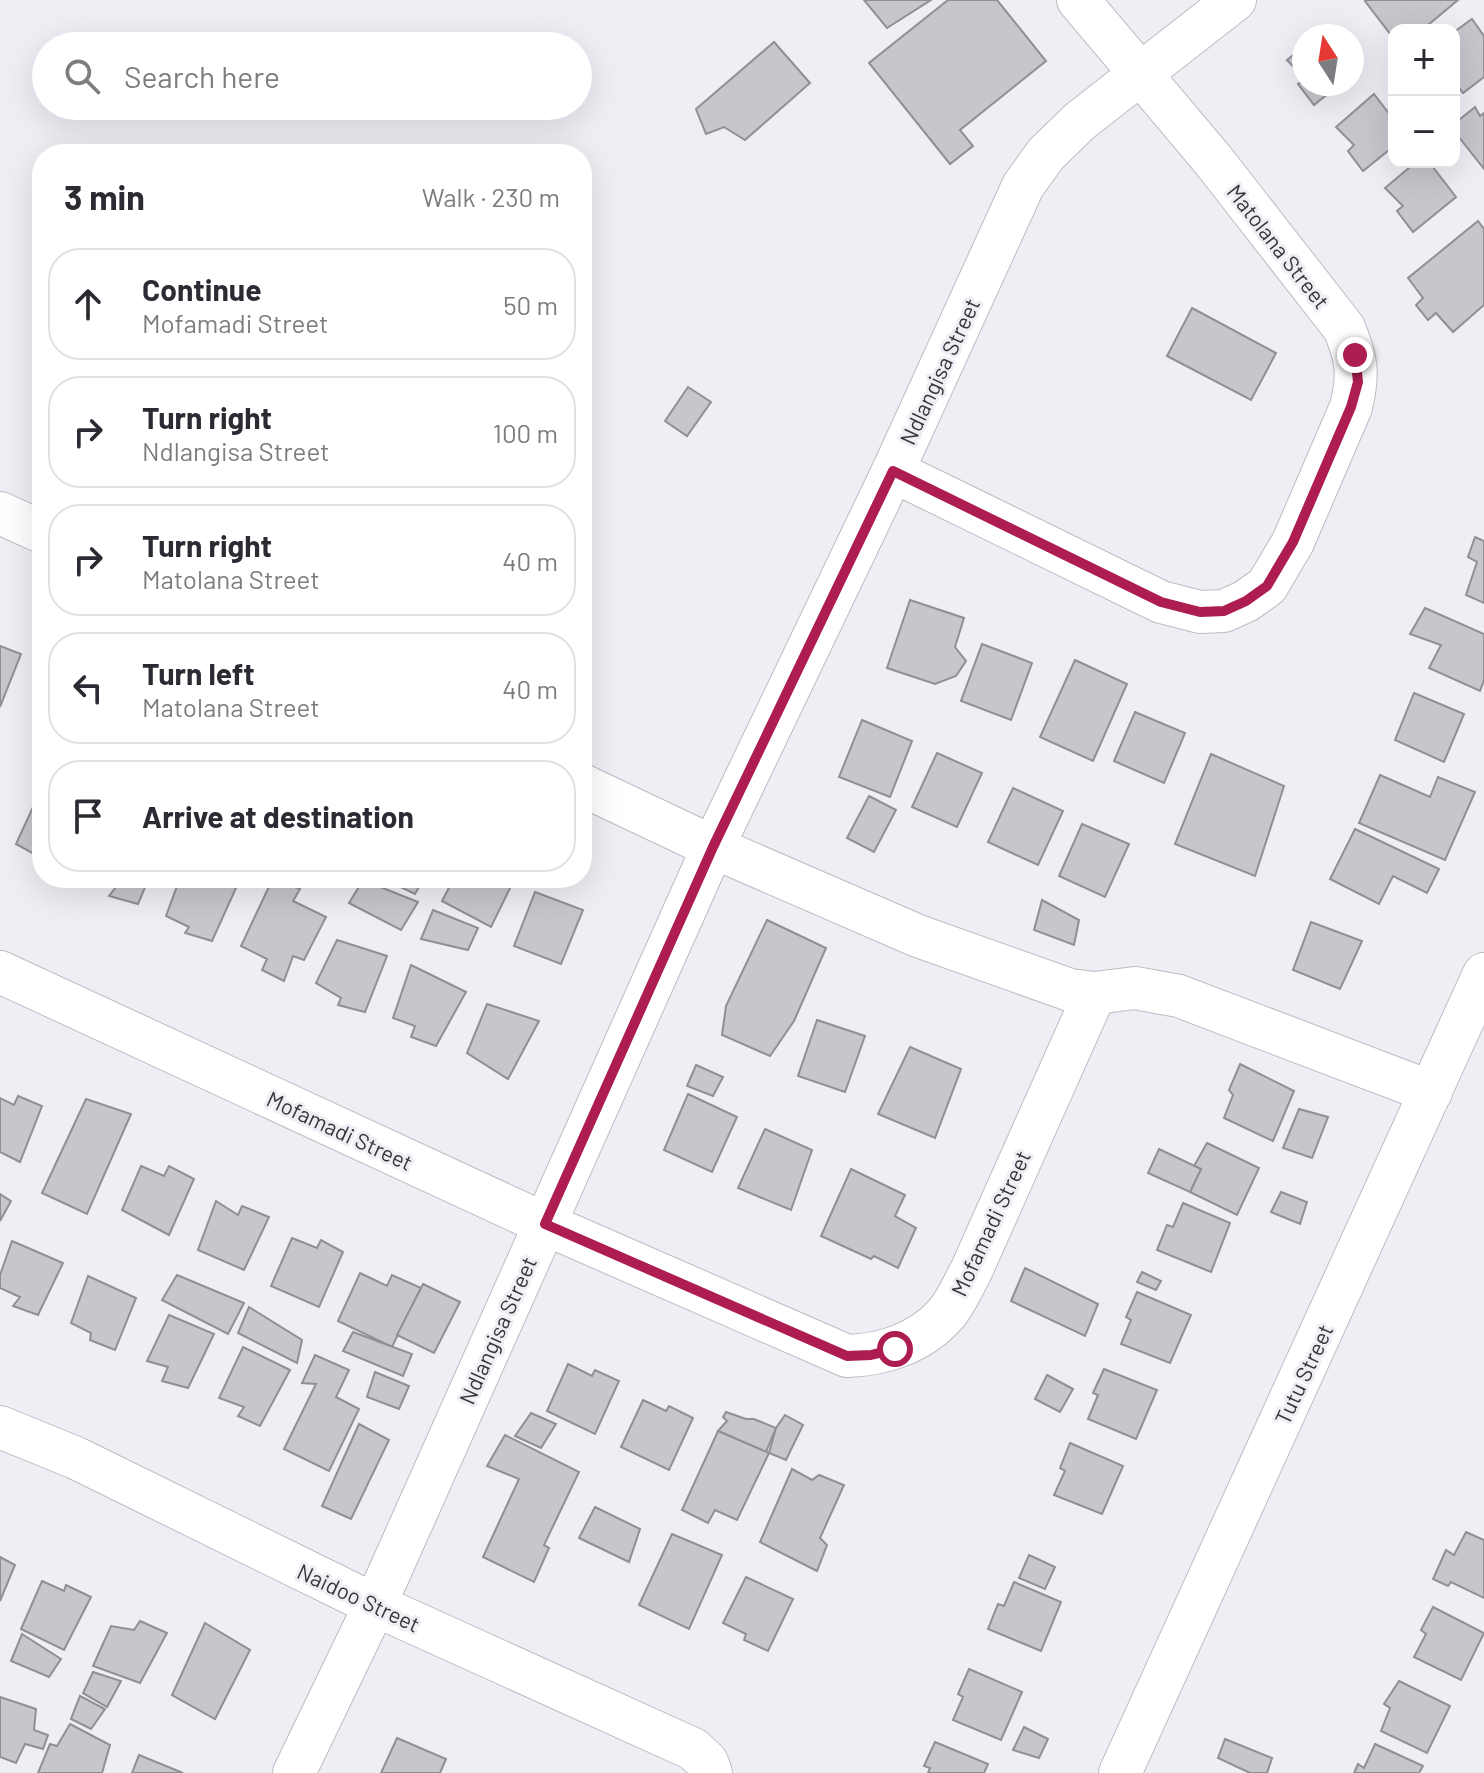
<!DOCTYPE html>
<meta charset="utf-8">
<style>
body{margin:0;font-family:Barlow,sans-serif;background:#f7f7f7;color:#2b2b33}
.controls{position:absolute;right:24px;top:24px;display:grid;overflow:hidden;border-radius:16px;box-shadow:0 8px 32px #0002}
.controls button{width:72px;height:72px;display:grid;place-items:center;padding:0;border:0;border-bottom:2px solid #e1e1e2;background:#fff;color:#2b2b33;font:40px sans-serif}
.compass{position:absolute;left:1292px;top:24px;width:72px;height:72px;border-radius:50%;background:#fff;box-shadow:0 8px 32px #0002;rotate:348deg}
.stop{position:absolute;width:24px;height:24px;margin:-18px;border:6px solid #ad1d52;border-radius:50%;background:#fff}
.stop.end{background:#ad1d52;border-color:#fff;box-shadow:0 2px 8px #0008}
.list{margin:0;padding:0;list-style:none}
h2{display:flex;justify-content:space-between;align-items:center;height:104px;margin:0;padding:0 32px;font-size:34px}
h2 small{font-size:26px;font-weight:400;color:#7c7c81}
.list li{display:grid;grid-template-columns:52px 1fr auto;gap:24px;align-items:center;box-sizing:border-box;height:112px;margin:0 16px 16px;padding:0 16px;border:2px solid #e1e1e2;border-radius:32px}
.list b{display:block;font-size:30px;white-space:nowrap}
.list p{margin:0;font-size:26px;white-space:nowrap;color:#7c7c81}
.list em{font-size:26px;font-style:normal;color:#7c7c81}
.icon{flex:none;width:44px;height:44px;fill:none;stroke:currentColor;stroke-width:2;stroke-linecap:round;stroke-linejoin:round}
.map{position:relative;flex:none;width:1484px;height:1773px;overflow:hidden}
.search{position:absolute;background:#fff;box-shadow:0 8px 32px #0002;left:32px;top:32px;width:560px;height:88px;display:flex;align-items:center;gap:20px;box-sizing:border-box;padding:0 28px;border-radius:44px;color:#7c7c81;font-size:30px}
.panel{position:absolute;background:#fff;box-shadow:0 8px 32px #0002;left:32px;top:144px;width:560px;height:744px;border-radius:32px}
.map>svg:first-child{display:block}
.building{fill:#c6c6cd;stroke:#8f9096;stroke-width:2}
.lines{fill:none;stroke-linecap:round;stroke-linejoin:round}
.minor-casing{stroke:#bcbdc3;stroke-width:44}
.minor{stroke:#fff;stroke-width:42}
.route{stroke:#ad1d52;stroke-width:10}
.labels{text-anchor:middle;dominant-baseline:central;stroke-width:6;stroke-linejoin:round;paint-order:stroke}
.street-label{font-size:22px;fill:#363639;stroke:#eeeef5}
</style>
<div class="map">
<svg width="1484" height="1773" viewBox="0 0 1484 1773">
<rect width="100%" height="100%" fill="#eeeef5"/>
<g class="building">
<polygon points="864,0 931,0 887,28"/>
<polygon points="948,0 997,0 1046,61 960,130 973,146 950,164 869,63"/>
<polygon points="1367,0 1458,0 1422,30 1394,30 1394,39 1365,1"/>
<polygon points="1472,19 1484,36 1484,77 1463,93 1454,81 1454,32"/>
<polygon points="1325,28 1332,36 1316,36"/>
<polygon points="774,42 810,83 745,140 724,127 706,134 696,109"/>
<polygon points="1304,46 1304,78 1287,60"/>
<polygon points="1304,80 1304,84 1340,84 1314,105 1298,84"/>
<polygon points="1374,94 1394,120 1394,146 1363,171 1348,151 1354,145 1336,127"/>
<polygon points="1475,107 1480,116 1484,113 1484,169 1454,131 1454,124"/>
<polygon points="1416,162 1429,162 1456,197 1413,232 1397,211 1403,206 1385,188"/>
<polygon points="1478,221 1484,229 1484,305 1453,332 1436,313 1428,320 1416,305 1423,298 1408,278"/>
<polygon points="1192,308 1276,353 1251,400 1167,356"/>
<polygon points="688,387 711,402 687,436 665,421"/>
<polygon points="1475,537 1484,541 1484,603 1466,595 1477,562 1468,557"/>
<polygon points="910,600 964,618 955,647 966,661 956,676 935,684 887,668"/>
<polygon points="1425,608 1484,634 1484,680 1480,691 1429,668 1441,645 1410,634"/>
<polygon points="982,644 1032,663 1011,720 961,701"/>
<polygon points="0,646 21,654 0,707"/>
<polygon points="1075,660 1127,684 1093,761 1040,737"/>
<polygon points="1414,693 1464,714 1444,762 1395,740"/>
<polygon points="1135,712 1185,733 1164,783 1114,761"/>
<polygon points="862,720 912,741 890,797 839,777"/>
<polygon points="937,753 982,773 957,827 912,807"/>
<polygon points="1211,754 1284,786 1255,876 1175,844"/>
<polygon points="1380,775 1430,797 1438,777 1475,792 1445,860 1359,823"/>
<polygon points="1013,788 1063,811 1038,865 988,842"/>
<polygon points="38,796 42,798 42,867 37,866 38,856 16,844"/>
<polygon points="869,796 896,810 874,852 847,838"/>
<polygon points="1082,824 1129,844 1105,897 1059,876"/>
<polygon points="1355,829 1439,869 1427,893 1393,876 1379,904 1330,879"/>
<polygon points="93,878 149,878 138,904 109,896 116,887"/>
<polygon points="180,878 215,878 236,888 212,941 185,933 189,927 166,916"/>
<polygon points="273,878 300,889 293,901 326,917 304,960 293,956 284,981 262,970 267,959 241,946"/>
<polygon points="382,878 424,878 415,894"/>
<polygon points="454,878 515,878 491,927 442,901"/>
<polygon points="363,880 418,902 401,930 349,903"/>
<polygon points="535,892 583,910 561,964 514,946"/>
<polygon points="1042,900 1079,920 1074,945 1034,930"/>
<polygon points="433,910 478,928 468,950 421,939"/>
<polygon points="767,920 826,948 794,1021 770,1056 722,1035 726,1006"/>
<polygon points="1311,922 1362,941 1340,989 1293,970"/>
<polygon points="337,940 387,956 365,1012 338,1005 341,998 316,983"/>
<polygon points="411,965 466,992 436,1046 411,1037 415,1026 393,1018"/>
<polygon points="487,1004 539,1021 508,1079 467,1053"/>
<polygon points="817,1020 865,1036 845,1092 798,1076"/>
<polygon points="910,1047 961,1069 935,1138 878,1114"/>
<polygon points="1240,1064 1294,1091 1273,1141 1224,1118 1233,1095 1229,1090"/>
<polygon points="696,1065 723,1077 713,1096 687,1086"/>
<polygon points="688,1094 737,1117 712,1172 664,1150"/>
<polygon points="18,1096 42,1106 20,1162 0,1152 0,1098 14,1105"/>
<polygon points="86,1099 131,1114 87,1214 42,1193"/>
<polygon points="1299,1109 1328,1117 1312,1158 1283,1148"/>
<polygon points="765,1129 812,1150 791,1210 738,1188"/>
<polygon points="1207,1143 1259,1168 1237,1215 1190,1192 1201,1169 1194,1166"/>
<polygon points="1159,1149 1201,1169 1190,1192 1148,1173"/>
<polygon points="141,1166 164,1176 169,1166 194,1179 169,1235 122,1210"/>
<polygon points="851,1169 905,1195 895,1216 916,1228 898,1268 874,1256 871,1259 821,1236"/>
<polygon points="1281,1192 1307,1202 1300,1224 1271,1212"/>
<polygon points="0,1194 11,1201 0,1221"/>
<polygon points="216,1201 238,1215 242,1206 269,1217 244,1270 198,1250"/>
<polygon points="1183,1203 1230,1223 1211,1272 1157,1250 1167,1225 1173,1227"/>
<polygon points="292,1238 317,1248 321,1240 343,1252 319,1307 271,1286"/>
<polygon points="12,1241 63,1263 38,1315 13,1306 20,1297 0,1288 0,1275"/>
<polygon points="1025,1268 1098,1304 1085,1336 1011,1301"/>
<polygon points="1142,1272 1161,1281 1156,1290 1137,1282"/>
<polygon points="360,1273 387,1286 392,1275 421,1288 392,1347 338,1321"/>
<polygon points="177,1275 244,1303 228,1334 162,1300"/>
<polygon points="88,1276 136,1298 115,1350 90,1340 91,1333 71,1323"/>
<polygon points="423,1284 460,1302 434,1353 397,1335"/>
<polygon points="1137,1292 1191,1315 1170,1363 1121,1344 1131,1320 1126,1317"/>
<polygon points="249,1307 302,1340 297,1363 238,1333"/>
<polygon points="169,1315 214,1334 188,1388 162,1381 168,1367 147,1361"/>
<polygon points="353,1332 412,1354 403,1376 343,1351"/>
<polygon points="243,1347 290,1370 260,1426 238,1416 244,1407 219,1398"/>
<polygon points="315,1355 349,1370 336,1397 359,1409 329,1471 284,1449 316,1384 302,1383"/>
<polygon points="568,1364 592,1376 595,1370 619,1381 595,1434 547,1411"/>
<polygon points="1104,1369 1157,1390 1136,1439 1088,1419 1098,1395 1093,1393"/>
<polygon points="375,1372 409,1386 399,1409 367,1397"/>
<polygon points="1047,1375 1073,1389 1060,1412 1035,1399"/>
<polygon points="643,1400 666,1411 669,1406 693,1418 669,1470 621,1447"/>
<polygon points="726,1412 746,1419 754,1419 776,1428 766,1452 718,1431 727,1421 723,1417"/>
<polygon points="531,1413 556,1424 541,1448 515,1436"/>
<polygon points="785,1415 803,1425 786,1460 769,1453 776,1428"/>
<polygon points="359,1424 389,1440 351,1519 322,1506"/>
<polygon points="718,1431 769,1453 737,1520 715,1510 708,1523 682,1510"/>
<polygon points="505,1435 579,1472 544,1545 549,1548 534,1582 483,1557 519,1479 487,1466"/>
<polygon points="1070,1443 1123,1466 1102,1514 1054,1495 1065,1471 1060,1468"/>
<polygon points="792,1469 812,1480 819,1475 844,1485 820,1538 827,1545 817,1571 760,1542"/>
<polygon points="595,1507 640,1529 629,1562 579,1538"/>
<polygon points="1466,1532 1484,1540 1484,1598 1451,1582 1448,1586 1433,1579 1446,1550 1454,1555"/>
<polygon points="672,1534 722,1555 689,1629 639,1605"/>
<polygon points="1029,1555 1055,1567 1045,1589 1019,1578"/>
<polygon points="0,1557 15,1565 0,1601"/>
<polygon points="746,1577 793,1599 768,1651 744,1640 746,1634 723,1623"/>
<polygon points="42,1581 64,1591 66,1585 91,1597 64,1650 21,1629"/>
<polygon points="1014,1582 1061,1602 1041,1651 988,1629 998,1604 1004,1606"/>
<polygon points="1433,1607 1484,1633 1461,1680 1414,1657 1426,1634 1421,1630"/>
<polygon points="140,1621 167,1633 140,1683 93,1666 111,1626 134,1630"/>
<polygon points="205,1623 250,1650 215,1719 172,1695"/>
<polygon points="22,1634 61,1659 49,1677 11,1661"/>
<polygon points="969,1669 1022,1692 1001,1740 953,1720 963,1697 958,1694"/>
<polygon points="93,1672 121,1681 107,1707 83,1693"/>
<polygon points="1399,1681 1450,1706 1427,1753 1381,1731 1390,1708 1384,1704"/>
<polygon points="80,1696 105,1709 91,1729 71,1719"/>
<polygon points="0,1697 36,1709 34,1730 48,1735 43,1749 25,1744 16,1763 0,1757"/>
<polygon points="70,1724 110,1745 102,1773 38,1773 50,1744 57,1746"/>
<polygon points="1024,1727 1048,1739 1039,1758 1013,1750"/>
<polygon points="397,1738 446,1759 440,1773 381,1773"/>
<polygon points="1225,1739 1272,1758 1267,1773 1250,1773 1218,1758"/>
<polygon points="935,1742 988,1764 984,1773 928,1773 930,1768 924,1766"/>
<polygon points="1375,1744 1423,1766 1419,1773 1354,1773 1358,1764 1364,1768"/>
<polygon points="139,1755 183,1773 132,1773"/>
</g>
<g class="lines">
<defs>
<g id="minor">
<path d="M893,471L1161,602L1200,612L1224,611L1246,601L1267,586L1293,542L1351,407C1359,374 1357,359 1344,328L1213,160L1078,0"/>
<polyline points="0,513 42,532"/>
<polyline points="582,785 713,847 918,936 1070,990 1095,993 1135,988 1179,996 1431,1092"/>
<path d="M0,972L545,1224L847,1356C883,1355 920,1343 945,1315C956,1303 963,1285 971,1271L1095,993"/>
<polyline points="0,1427 76,1458 375,1605 693,1749 707,1762 711,1773"/>
<polyline points="294,1773 375,1605 713,847 893,471 1023,186 1046,154 1080,121 1235,0"/>
<polyline points="1120,1773 1484,974"/>
</g>
</defs>
<use href="#minor" class="minor-casing"/>
<use href="#minor" class="minor"/>
</g>
<g class="lines">
<polyline class="route" points="895,1349 871,1355 847,1356 545,1224 713,847 893,471 1161,602 1200,612 1224,611 1246,601 1267,586 1293,542 1351,407 1358,382 1355,355"/>
</g>
<g class="labels">
<g class="street-label">
<text transform="translate(1279 246) rotate(52)">Matolana Street</text>
<text transform="translate(939 371) rotate(-65)">Ndlangisa Street</text>
<text transform="translate(340 1130) rotate(25)">Mofamadi Street</text>
<text transform="translate(990 1223) rotate(-65)">Mofamadi Street</text>
<text transform="translate(497 1330) rotate(-66)">Ndlangisa Street</text>
<text transform="translate(1303 1374) rotate(-65)">Tutu Street</text>
<text transform="translate(359 1597) rotate(25)">Naidoo Street</text>
</g>
</g>
</svg>
<div class="controls">
<button>+</button>
<button>−</button>
</div>
<svg class="compass" viewBox="-18 -18 36 36"><path d="M0-13l5 13h-10z" fill="#e53935"/><path d="M0 13l5-13h-10z" fill="#7c7c81"/></svg>
<div class="stop" style="left:895px;top:1349px"></div>
<div class="stop end" style="left:1355px;top:355px"></div>
<div class="search"><svg class="icon" aria-label="search" viewBox="0 0 24 24"><circle cx="10" cy="10" r="6"/><path d="M15 15l6 6"/></svg>Search here</div>
<section class="panel">
<h2>3 min<small>Walk · 230 m</small></h2>
<ul class="list">
<li><svg class="icon" aria-label="ahead" viewBox="0 0 24 24"><path d="M12 20V5M6 11l6-6 6 6"/></svg><div><b>Continue</b><p>Mofamadi Street</p></div><em>50 m</em></li>
<li><svg class="icon" aria-label="right" viewBox="0 0 24 24"><path d="M7 20v-9h11M14 6l5 5-5 5"/></svg><div><b>Turn right</b><p>Ndlangisa Street</p></div><em>100 m</em></li>
<li><svg class="icon" aria-label="right" viewBox="0 0 24 24"><path d="M7 20v-9h11M14 6l5 5-5 5"/></svg><div><b>Turn right</b><p>Matolana Street</p></div><em>40 m</em></li>
<li><svg class="icon" aria-label="left" viewBox="0 0 24 24"><path d="M17 20v-9H6M10 6l-5 5 5 5"/></svg><div><b>Turn left</b><p>Matolana Street</p></div><em>40 m</em></li>
<li><svg class="icon" aria-label="arrive" viewBox="0 0 24 24"><path d="M6 21V4h12l-3 4 3 4H6"/></svg><div><b>Arrive at destination</b></div></li>
</ul>
</section>
</div>
